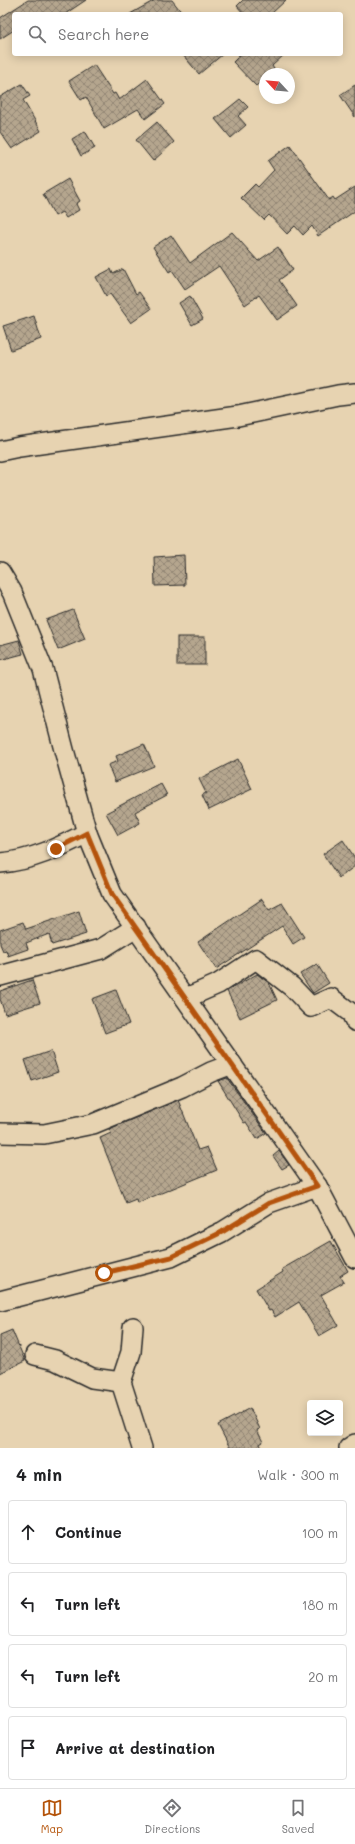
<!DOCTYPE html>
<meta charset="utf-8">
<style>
body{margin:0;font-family:Mali,sans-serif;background:#f2f2f2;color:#202124}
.controls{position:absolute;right:12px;bottom:12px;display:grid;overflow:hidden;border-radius:4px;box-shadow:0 2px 10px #0003}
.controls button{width:36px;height:36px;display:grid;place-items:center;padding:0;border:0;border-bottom:1px solid #e0e0e0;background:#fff;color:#202124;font:20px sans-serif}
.compass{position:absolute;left:259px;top:68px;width:36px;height:36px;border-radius:50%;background:#fff;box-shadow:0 2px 10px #0003;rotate:296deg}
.stop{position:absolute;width:12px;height:12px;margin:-9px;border:3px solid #b45309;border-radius:50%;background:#fff}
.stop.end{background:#b45309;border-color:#fff;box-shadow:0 1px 4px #0008}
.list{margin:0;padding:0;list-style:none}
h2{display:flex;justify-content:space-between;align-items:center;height:52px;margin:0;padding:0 16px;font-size:17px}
h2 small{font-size:13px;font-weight:400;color:#757577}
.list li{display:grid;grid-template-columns:26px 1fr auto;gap:12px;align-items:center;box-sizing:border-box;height:64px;margin:0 8px 8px;padding:0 8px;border:1px solid #e0e0e0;border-radius:4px}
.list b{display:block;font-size:15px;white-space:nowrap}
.list em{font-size:13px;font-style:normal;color:#757577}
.icon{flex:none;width:22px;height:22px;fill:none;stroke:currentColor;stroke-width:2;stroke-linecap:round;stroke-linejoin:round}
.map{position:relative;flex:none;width:355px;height:1448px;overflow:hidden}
.search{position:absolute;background:#fff;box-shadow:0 2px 10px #0003;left:12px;right:12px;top:12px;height:44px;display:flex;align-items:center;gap:10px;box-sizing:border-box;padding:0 14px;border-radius:4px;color:#757577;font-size:15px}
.sheet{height:340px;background:#fff}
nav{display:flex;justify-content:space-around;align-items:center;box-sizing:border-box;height:56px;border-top:1px solid #e0e0e0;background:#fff;font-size:11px;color:#757577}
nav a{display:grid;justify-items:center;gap:2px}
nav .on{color:#b45309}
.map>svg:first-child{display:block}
.building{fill:url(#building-cross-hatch);stroke:#2b2b2b}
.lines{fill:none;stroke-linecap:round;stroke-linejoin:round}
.minor-casing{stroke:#2b2b2b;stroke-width:22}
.minor{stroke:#e7d3b1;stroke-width:19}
.route{stroke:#b45309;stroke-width:5}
</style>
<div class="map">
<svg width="355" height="1448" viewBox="0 0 355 1448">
<defs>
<pattern id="building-cross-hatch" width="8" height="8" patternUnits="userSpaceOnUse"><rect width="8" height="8" fill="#b5a68e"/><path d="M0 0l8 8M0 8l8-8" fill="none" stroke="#938774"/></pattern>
</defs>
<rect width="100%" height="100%" fill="#e7d3b1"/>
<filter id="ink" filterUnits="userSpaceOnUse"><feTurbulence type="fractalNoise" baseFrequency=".025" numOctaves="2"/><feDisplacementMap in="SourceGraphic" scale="8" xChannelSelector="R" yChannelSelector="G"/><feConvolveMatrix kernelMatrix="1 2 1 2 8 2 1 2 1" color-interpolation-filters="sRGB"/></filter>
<g filter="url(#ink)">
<g class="building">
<polygon points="28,0 86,0 65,14 14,14 14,30 0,39 0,18"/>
<polygon points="155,0 172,0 183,14 130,14"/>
<polygon points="243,0 286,0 271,14 244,14 237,6"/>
<polygon points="182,54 223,54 199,74"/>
<polygon points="241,54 285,54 272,66 274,69 269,74 265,74 265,78 256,86 233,62"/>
<polygon points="94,65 113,94 115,93 119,100 147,79 165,104 145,119 138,109 104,129 86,97 81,100 69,81"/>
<polygon points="22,84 30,96 23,100 41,131 12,149 0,132 0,97"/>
<polygon points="355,85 355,117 340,95"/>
<polygon points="240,99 248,107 238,116 246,125 231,138 215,119"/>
<polygon points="157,122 174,142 153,161 136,140"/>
<polygon points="85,131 95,148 81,156 72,139"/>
<polygon points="290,145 329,200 333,197 335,200 355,187 355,211 318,236 312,226 303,235 295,226 287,234 269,215 264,220 241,198 255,184 258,187 274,170 268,161"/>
<polygon points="68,179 80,201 76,204 79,210 66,218 62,212 55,216 43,194"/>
<polygon points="232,232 258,261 278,247 293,270 279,280 297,306 277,320 259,295 245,305 219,266 185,289 172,270 169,272 153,247 171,235 190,263"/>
<polygon points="111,269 113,274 123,269 136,294 139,292 151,309 131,323 110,294 106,296 96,277"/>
<polygon points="190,296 203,319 192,325 179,303"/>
<polygon points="34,316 41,339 11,350 3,326"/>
<polygon points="184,555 185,585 155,586 154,557"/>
<polygon points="73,610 85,639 58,650 46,620"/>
<rect x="177" y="637" width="28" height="28"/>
<polygon points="19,640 23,654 0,660 0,645"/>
<polygon points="144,744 154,766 115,782 108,765 118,761 116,756"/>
<polygon points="238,759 252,789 209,810 202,795 206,793 199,779"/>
<polygon points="161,784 167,795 135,812 140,823 118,835 106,813"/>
<polygon points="343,840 355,858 355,866 339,878 323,854"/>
<polygon points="262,899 269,910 282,903 304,937 293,944 282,926 216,969 198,942"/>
<polygon points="79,911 86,934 52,945 49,934 26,943 28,949 8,956 6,950 3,951 0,944 0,930 23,922 26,929"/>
<polygon points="317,964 329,983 313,993 300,974"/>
<polygon points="257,974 269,983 277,1000 240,1018 227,991"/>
<polygon points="32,980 40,1003 5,1014 0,999 0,991"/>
<polygon points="116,990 129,1024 105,1033 92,999"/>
<polygon points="51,1051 58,1072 32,1081 25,1060"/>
<polygon points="227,1078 266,1133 257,1139 246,1122 244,1123 218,1081"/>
<polygon points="178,1100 198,1150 207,1147 217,1170 137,1203 136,1199 126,1203 100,1138 111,1133 109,1129"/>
<polygon points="279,1151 289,1165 282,1169 273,1156"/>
<polygon points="331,1241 348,1271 340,1276 344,1282 321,1295 338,1325 319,1336 299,1302 275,1317 271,1310 269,1311 256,1289 283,1272 282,1269"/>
<polygon points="12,1330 25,1361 0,1373 0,1335"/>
<polygon points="250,1408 260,1429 257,1430 263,1442 260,1444 262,1448 230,1448 218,1425"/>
</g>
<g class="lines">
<defs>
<g id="minor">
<polyline points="0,451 19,447 238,416 338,395 355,393"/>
<polyline points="0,572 12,592 43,669 64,750 87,833 112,894 317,1186 355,1258"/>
<path d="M0,863C31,861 60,847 87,833"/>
<polyline points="0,976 101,949 136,927"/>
<polyline points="186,998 218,984 256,959 292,987 311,1007 331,998 351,1013 355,1021"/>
<polyline points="0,1133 44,1134 93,1124 182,1087 211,1072 232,1064"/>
<polyline points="0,1301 171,1257 222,1232 269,1203 317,1186"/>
<polyline points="133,1327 131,1352 121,1382 142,1448"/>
<polyline points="35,1355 55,1360 92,1378 121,1382"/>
<polyline points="349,1448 355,1444"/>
</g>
</defs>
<use href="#minor" class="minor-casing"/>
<use href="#minor" class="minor"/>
</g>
</g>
<g class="lines" filter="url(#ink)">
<polyline class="route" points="56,849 87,833 112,894 317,1186 269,1203 222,1232 171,1257 104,1273"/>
</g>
</svg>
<div class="controls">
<button><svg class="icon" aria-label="layers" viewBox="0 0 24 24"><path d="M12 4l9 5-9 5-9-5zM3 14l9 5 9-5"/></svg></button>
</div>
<svg class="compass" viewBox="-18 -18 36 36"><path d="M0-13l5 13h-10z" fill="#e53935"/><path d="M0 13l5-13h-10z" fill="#757577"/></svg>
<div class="stop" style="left:104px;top:1273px"></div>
<div class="stop end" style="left:56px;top:849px"></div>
<div class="search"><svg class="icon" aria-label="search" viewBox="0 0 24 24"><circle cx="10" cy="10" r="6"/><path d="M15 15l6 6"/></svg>Search here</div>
</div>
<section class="sheet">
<h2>4 min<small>Walk · 300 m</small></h2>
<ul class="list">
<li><svg class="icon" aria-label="ahead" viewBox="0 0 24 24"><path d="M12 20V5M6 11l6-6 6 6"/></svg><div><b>Continue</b></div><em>100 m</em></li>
<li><svg class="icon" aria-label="left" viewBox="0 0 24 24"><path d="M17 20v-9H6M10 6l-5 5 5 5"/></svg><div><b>Turn left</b></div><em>180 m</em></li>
<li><svg class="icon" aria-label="left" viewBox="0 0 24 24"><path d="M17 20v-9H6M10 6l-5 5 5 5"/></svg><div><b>Turn left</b></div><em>20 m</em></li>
<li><svg class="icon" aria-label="arrive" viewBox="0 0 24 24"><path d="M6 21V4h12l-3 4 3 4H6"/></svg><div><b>Arrive at destination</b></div></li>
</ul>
</section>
<nav>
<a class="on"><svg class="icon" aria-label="map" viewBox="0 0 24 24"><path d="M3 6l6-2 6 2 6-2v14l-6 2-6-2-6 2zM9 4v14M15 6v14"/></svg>Map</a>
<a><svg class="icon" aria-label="directions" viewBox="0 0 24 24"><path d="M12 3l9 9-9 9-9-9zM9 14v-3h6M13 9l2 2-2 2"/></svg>Directions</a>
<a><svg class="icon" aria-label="saved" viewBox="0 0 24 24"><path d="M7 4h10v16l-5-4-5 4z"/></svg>Saved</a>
</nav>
